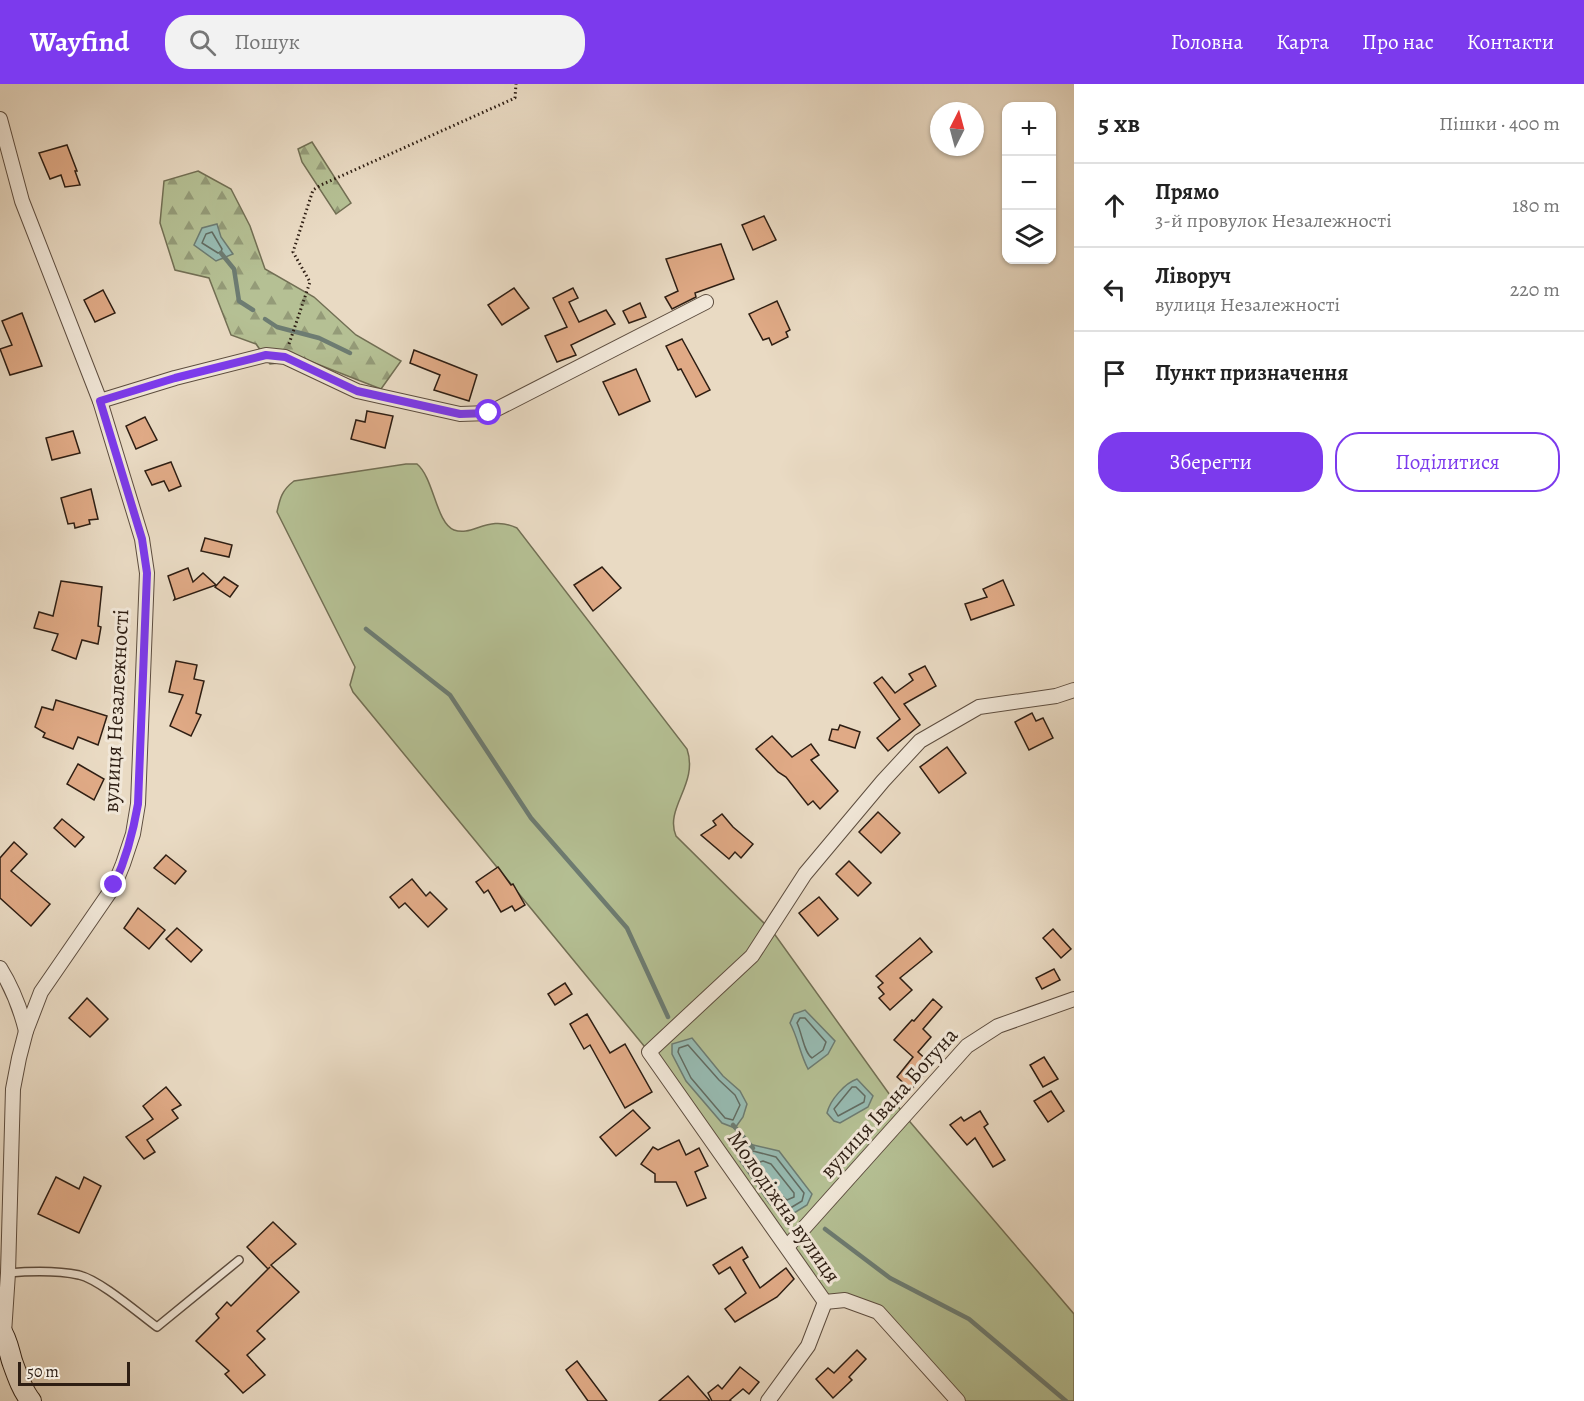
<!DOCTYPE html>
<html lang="uk">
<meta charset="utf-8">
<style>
body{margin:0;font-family:Alegreya,serif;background:#f2f2f2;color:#222}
.controls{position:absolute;right:18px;top:18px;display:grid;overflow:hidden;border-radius:12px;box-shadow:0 2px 4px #0004}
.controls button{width:54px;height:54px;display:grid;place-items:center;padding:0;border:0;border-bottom:2px solid #e0e0e0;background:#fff;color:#222;font:30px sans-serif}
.compass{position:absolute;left:930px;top:18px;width:54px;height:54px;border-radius:50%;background:#fff;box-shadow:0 2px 4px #0004;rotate:6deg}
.scale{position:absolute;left:18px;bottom:15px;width:112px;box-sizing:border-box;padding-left:6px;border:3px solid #2e1e13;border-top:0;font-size:16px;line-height:21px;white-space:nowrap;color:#2e1e13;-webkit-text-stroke:4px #f1e7d8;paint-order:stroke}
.stop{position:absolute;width:18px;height:18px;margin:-14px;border:4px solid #7c3aed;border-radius:50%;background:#fff}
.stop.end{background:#7c3aed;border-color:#fff;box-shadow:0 2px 6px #0008}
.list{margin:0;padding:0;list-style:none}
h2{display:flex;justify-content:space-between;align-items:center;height:78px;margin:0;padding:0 24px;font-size:26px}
h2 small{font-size:20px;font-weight:400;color:#767676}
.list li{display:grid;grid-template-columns:39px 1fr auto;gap:18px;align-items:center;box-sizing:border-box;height:84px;padding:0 24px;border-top:2px solid #e0e0e0}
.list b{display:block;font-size:22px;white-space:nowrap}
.list p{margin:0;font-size:20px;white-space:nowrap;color:#767676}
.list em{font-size:20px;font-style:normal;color:#767676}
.actions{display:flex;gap:12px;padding:18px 24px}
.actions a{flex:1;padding:14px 0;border:2px solid #7c3aed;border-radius:24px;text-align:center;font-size:21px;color:#7c3aed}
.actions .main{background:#7c3aed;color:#fff}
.icon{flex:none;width:33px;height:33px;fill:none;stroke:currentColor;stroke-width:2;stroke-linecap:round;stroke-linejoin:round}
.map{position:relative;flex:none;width:1074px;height:1317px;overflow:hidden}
header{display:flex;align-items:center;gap:36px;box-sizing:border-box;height:84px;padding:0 30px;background:#7c3aed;color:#fff}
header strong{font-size:28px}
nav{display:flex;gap:33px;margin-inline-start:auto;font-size:21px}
.search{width:420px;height:54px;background:#f2f2f2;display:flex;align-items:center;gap:15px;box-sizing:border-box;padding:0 21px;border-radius:24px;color:#767676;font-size:22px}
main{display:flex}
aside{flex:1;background:#fff}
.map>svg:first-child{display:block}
.grass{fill:#b5c094;stroke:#726f54;stroke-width:1.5}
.forest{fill:url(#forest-firs);stroke:#726f54;stroke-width:1.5}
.water{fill:#97bbb2;stroke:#6d7c72;stroke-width:1.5}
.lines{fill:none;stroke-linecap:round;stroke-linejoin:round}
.shore{stroke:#626c62;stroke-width:1.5}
.stream{stroke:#6d7c72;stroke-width:4.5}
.building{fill:#e0aa86;stroke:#2e1e13;stroke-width:1.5}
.lane-casing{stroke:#5d4d3f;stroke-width:10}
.street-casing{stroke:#5d4d3f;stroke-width:16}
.secondary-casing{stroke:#2e1e13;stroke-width:22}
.path{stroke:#2e1e13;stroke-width:3;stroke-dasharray:1.5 3;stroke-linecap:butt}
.lane{stroke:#f1e7d8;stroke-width:7}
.street{stroke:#f1e7d8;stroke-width:14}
.secondary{stroke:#f1e7d8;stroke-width:20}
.route{stroke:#7c3aed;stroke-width:8}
.labels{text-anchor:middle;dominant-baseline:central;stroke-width:6;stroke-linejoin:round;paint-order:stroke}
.street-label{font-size:22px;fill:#2e1e13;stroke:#f1e7d8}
</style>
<header>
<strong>Wayfind</strong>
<div class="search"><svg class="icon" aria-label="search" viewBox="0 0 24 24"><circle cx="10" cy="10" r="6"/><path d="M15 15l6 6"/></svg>Пошук</div>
<nav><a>Головна</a><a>Карта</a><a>Про нас</a><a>Контакти</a></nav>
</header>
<main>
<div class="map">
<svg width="1074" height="1317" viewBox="0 0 1074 1317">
<defs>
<pattern id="forest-firs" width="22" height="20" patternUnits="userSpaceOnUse" patternTransform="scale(1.5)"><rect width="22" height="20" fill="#b5c094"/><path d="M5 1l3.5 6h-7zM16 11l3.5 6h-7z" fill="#949b78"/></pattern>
</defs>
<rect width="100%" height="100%" fill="#e9dac3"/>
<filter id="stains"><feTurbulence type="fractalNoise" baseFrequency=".00333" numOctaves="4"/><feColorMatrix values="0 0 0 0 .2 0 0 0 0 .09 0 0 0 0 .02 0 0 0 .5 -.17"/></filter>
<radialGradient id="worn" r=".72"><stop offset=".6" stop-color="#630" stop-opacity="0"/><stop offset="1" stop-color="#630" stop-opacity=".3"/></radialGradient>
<path class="grass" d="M406,380H417C434,394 436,439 454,446C473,453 488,430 517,444L687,665C699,700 664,724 676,752L773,848L905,1032L1074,1230V1317H958L878,1228L825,1218L649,968L353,608L350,601L355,583L277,428C280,414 282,406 294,397Z"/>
<g class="forest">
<polygon points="312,58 351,119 336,130 302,78 298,65"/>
<polygon points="198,87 231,105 250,142 265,185 314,213 356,251 401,277 381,305 307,276 270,280 256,260 231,251 209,194 175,186 160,139 164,97"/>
</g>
<g class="water">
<polygon points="217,140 221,153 233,170 216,177 194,161 202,144"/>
<path d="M805,926L835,957L828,970L808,985C800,970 798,954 790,939L794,930Z"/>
<polygon points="692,954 723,992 740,1007 747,1020 743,1033 735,1044 722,1039 686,997 672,970 672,960"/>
<path d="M857,995L873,1012L868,1023L840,1039L834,1037L827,1029C830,1016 845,999 857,995Z"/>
<polygon points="749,1060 779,1067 812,1110 807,1121 786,1134 769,1119 738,1074"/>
</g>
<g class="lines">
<g class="shore">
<polygon points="212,148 222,165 221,168 218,169 202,159 206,150"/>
<path d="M800,934H805L826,958L823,966L812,974C804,969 802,949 797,939Z"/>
<polygon points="688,961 719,996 735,1011 740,1021 733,1036 725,1034 691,994 678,968 679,964"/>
<polygon points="852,1003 856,1003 865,1012 864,1018 838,1032 834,1025"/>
<polygon points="753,1067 776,1073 804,1109 802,1117 787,1126 774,1115 747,1075"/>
<polygon points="763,1077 771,1080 794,1109 794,1113 787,1116 780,1110 760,1082 760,1078"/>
</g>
<g class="stream">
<polyline points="221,169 234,185 239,217 253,226"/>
<polyline points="265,235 277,243 319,254 350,269"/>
<polyline points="366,545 450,611 531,734 627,844 668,933"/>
<polyline points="733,1041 753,1064"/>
<polyline points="825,1145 890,1194 969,1235 1066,1317"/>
</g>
</g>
<g class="building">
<polygon points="67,61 77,87 75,87 80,101 65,103 61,91 50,95 39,69"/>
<polygon points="764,132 776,156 753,166 742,141"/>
<polygon points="721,160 734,195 695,209 696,213 672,225 665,213 678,207 666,175"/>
<polygon points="514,204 529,224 502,241 488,221"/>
<polygon points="573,204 578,214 569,218 579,238 606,226 615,240 571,261 576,271 557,278 545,252 567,243 553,214"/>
<polygon points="103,206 115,229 95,238 84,216"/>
<polygon points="777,217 790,246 786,248 788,253 772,261 769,254 763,256 749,230"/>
<polygon points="640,219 646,233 629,239 623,227"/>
<polygon points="22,229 42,282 10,291 0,265 12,261 2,237"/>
<polygon points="682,255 710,306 696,313 681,285 678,286 666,262"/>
<polygon points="414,266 477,291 469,317 434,306 440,291 410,279"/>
<polygon points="636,285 650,317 619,331 603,298"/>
<polygon points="367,327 393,332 385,364 351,355 356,336 365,338"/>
<polygon points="145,333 157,356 136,365 126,342"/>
<polygon points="73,347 80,369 52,376 46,354"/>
<polygon points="171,378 181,402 169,407 164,397 152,401 145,387"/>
<polygon points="91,405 98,435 89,436 90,440 75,444 74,439 68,440 61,414"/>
<polygon points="205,454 232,461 229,473 201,467"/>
<polygon points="602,483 621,504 593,527 574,501"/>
<polygon points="188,484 193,498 203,489 216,501 174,516 175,514 168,492"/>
<polygon points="224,493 238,502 230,513 215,503"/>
<polygon points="1003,496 1014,521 971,536 965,520 987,513 983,505"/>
<polygon points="61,497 102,503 98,542 101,543 98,560 82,556 76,575 52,566 58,550 34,544 39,528 53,532"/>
<polygon points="176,577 197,581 194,595 204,597 196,629 201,631 191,652 170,642 183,611 169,608"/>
<polygon points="925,582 936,602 904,620 920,641 888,667 877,654 900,635 874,599 882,593 895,609 913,596 909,590"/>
<polygon points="56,616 107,632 98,661 78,653 73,665 43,653 45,649 35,643 42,623 53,626"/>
<polygon points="1032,629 1036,637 1043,634 1053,654 1029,666 1015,638"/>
<polygon points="840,641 860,648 855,664 829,656 832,645 838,646"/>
<polygon points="772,652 792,673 811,660 819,671 811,676 838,707 820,725 813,717 808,721 786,693 778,688 756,665"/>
<polygon points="947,663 966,689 939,709 920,683"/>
<polygon points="78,680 104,695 94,716 67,700"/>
<polygon points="878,728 900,749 881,769 859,748"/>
<polygon points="722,730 733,743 753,760 741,774 735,768 729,775 701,751 716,741 713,737"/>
<polygon points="62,735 84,753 75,763 54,744"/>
<polygon points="14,758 27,770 11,787 50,820 31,842 0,814 0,774"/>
<polygon points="166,771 186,787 175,800 154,784"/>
<polygon points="849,777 871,799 858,812 836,790"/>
<polygon points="498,783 511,801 513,800 525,821 515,827 512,822 501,828 488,806 484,809 476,798"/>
<polygon points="412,795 426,812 430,808 447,825 428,843 405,819 399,824 390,813"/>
<polygon points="819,813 838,835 818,852 799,829"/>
<polygon points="138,824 165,846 149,865 124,844"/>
<polygon points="177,844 202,866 191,878 166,855"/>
<polygon points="1053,845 1071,865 1061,874 1043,854"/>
<polygon points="920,854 932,868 900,894 912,906 890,926 879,914 884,910 878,903 883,899 876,892"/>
<polygon points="1054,885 1060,896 1042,905 1036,894"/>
<polygon points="565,899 572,910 555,921 548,910"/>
<polygon points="87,914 108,935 90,953 69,934"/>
<polygon points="933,915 942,923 923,945 931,953 918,968 932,981 911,1006 897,993 913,973 894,956 912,936 914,937"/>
<polygon points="587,930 610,969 625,960 652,1008 625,1024 590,961 584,965 570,940"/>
<polygon points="1044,973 1058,995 1043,1003 1030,981"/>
<polygon points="166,1003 181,1021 172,1026 178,1034 147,1056 155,1068 144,1075 126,1053 153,1035 143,1022"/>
<polygon points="1051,1007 1064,1027 1048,1038 1034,1017"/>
<polygon points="633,1026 650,1044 616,1072 600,1053"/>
<polygon points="980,1027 988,1040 984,1043 1005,1076 993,1083 975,1054 967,1061 950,1041 961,1033 964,1037"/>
<polygon points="679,1056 686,1071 699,1064 708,1082 695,1088 706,1114 687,1122 676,1098 655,1098 655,1090 641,1080 653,1063 658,1066"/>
<polygon points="56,1093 79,1105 84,1093 101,1102 79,1149 38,1130"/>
<polygon points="273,1138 296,1160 271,1181 299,1208 257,1247 265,1255 247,1271 265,1291 243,1309 225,1290 229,1287 196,1257 219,1234 216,1230 227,1218 231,1222 270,1183 268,1185 247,1163"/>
<polygon points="742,1163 748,1173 743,1176 760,1204 786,1184 794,1195 777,1213 735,1238 725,1225 746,1209 730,1183 719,1190 713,1181"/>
<polygon points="857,1266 866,1275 849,1293 852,1296 833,1314 816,1295 828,1284 834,1289"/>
<polygon points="577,1277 607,1317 588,1317 566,1286"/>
<polygon points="740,1283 759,1298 749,1310 743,1305 730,1316 731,1317 712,1317 708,1309 718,1301 722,1305"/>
<polygon points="688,1292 710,1317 659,1317"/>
</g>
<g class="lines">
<defs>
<path id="lane" d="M8,1189C32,1187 55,1186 79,1191C100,1196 138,1229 157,1243L239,1176"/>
<g id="street">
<polyline points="0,35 22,117 100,317 142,455 147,489 138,720 133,750 123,780 114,802 41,908 26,947 19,974 13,1005 8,1189 4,1249"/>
<polyline points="100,317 175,294 266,271 285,273 357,307 460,330 489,329 706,218"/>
<path d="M0,884C13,905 20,923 26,947"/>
<polyline points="787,1163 967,962 998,942 1074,915"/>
<polyline points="768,1317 808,1262 825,1218"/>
<polyline points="958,1317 878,1228 845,1216 825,1218 649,968 752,872 805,790 883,697 920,657 979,623 1056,612 1074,606"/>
</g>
<path id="secondary" d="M0,1245C7,1254 9,1267 12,1277C17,1291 22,1306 31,1317"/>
</defs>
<use href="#lane" class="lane-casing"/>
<use href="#street" class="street-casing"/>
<use href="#secondary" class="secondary-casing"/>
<polyline class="path" points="289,260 310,198 293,168 313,106 321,101 515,14 516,0"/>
<use href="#lane" class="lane"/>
<use href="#street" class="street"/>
<use href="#secondary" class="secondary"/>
</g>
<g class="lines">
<path class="route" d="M114,801C126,775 133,749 138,720L147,489L142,455L100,317L175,294L266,271L285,273L357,307L460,330L489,329"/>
</g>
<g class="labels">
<g class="street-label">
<text transform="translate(116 627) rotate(-87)">вулиця Незалежності</text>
<text transform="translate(889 1019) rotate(-48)">вулиця Івана Богуна</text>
<text transform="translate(784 1123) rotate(55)">Молодіжна вулиця</text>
</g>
</g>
<rect width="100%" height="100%" filter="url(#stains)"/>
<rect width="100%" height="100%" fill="url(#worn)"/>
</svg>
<div class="controls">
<button>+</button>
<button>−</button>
<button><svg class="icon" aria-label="layers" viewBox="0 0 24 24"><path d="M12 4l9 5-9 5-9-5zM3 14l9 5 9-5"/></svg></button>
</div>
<svg class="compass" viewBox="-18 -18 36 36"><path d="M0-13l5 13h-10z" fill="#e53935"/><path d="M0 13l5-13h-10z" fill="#767676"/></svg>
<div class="scale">50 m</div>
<div class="stop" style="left:489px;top:329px"></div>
<div class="stop end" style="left:114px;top:801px"></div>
</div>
<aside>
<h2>5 хв<small>Пішки · 400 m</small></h2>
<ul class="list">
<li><svg class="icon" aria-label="ahead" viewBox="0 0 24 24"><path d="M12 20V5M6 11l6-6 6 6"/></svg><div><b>Прямо</b><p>3-й провулок Незалежності</p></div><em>180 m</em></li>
<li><svg class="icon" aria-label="left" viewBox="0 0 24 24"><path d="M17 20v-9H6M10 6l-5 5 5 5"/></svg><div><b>Ліворуч</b><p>вулиця Незалежності</p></div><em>220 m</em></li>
<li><svg class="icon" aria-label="arrive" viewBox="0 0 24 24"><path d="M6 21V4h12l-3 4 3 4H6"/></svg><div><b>Пункт призначення</b></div></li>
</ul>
<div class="actions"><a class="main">Зберегти</a><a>Поділитися</a></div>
</aside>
</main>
